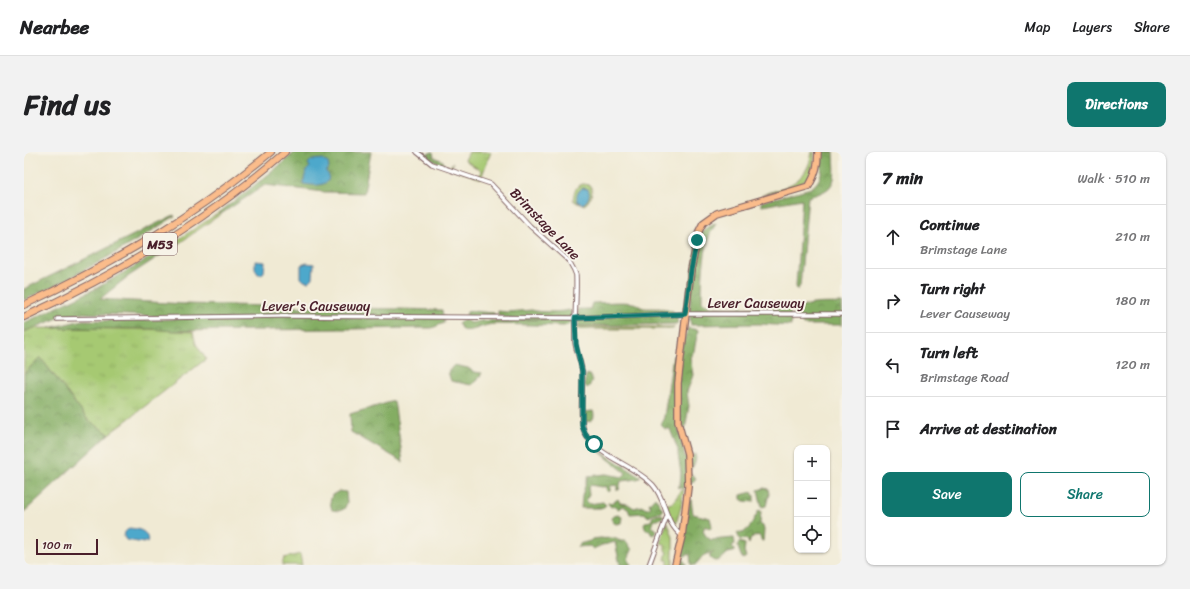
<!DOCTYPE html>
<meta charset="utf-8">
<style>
body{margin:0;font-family:Sriracha,sans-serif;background:#f2f2f2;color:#202124}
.controls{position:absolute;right:12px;bottom:12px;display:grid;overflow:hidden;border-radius:8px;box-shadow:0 1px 3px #0004}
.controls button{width:36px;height:36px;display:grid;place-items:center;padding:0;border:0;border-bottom:1px solid #e0e0e0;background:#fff;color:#202124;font:20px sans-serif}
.scale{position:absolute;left:12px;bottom:10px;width:62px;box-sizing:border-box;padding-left:4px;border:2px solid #4a1f2b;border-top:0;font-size:11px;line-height:14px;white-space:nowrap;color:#4a1f2b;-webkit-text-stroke:3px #f7f3e8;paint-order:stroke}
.stop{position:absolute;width:12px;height:12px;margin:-9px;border:3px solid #0f766e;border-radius:50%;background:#fff}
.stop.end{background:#0f766e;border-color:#fff;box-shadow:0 1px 4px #0008}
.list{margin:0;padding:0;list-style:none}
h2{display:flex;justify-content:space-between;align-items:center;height:52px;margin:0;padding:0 16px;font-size:17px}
h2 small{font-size:13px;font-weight:400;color:#757577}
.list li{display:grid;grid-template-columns:26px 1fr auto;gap:12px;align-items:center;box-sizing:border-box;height:64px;padding:0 16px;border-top:1px solid #e0e0e0}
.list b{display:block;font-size:15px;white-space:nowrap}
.list p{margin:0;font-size:13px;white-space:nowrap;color:#757577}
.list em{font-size:13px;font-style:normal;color:#757577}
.actions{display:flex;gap:8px;padding:12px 16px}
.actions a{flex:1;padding:9px 0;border:1px solid #0f766e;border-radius:8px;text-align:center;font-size:14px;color:#0f766e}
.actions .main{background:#0f766e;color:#fff}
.icon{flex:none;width:22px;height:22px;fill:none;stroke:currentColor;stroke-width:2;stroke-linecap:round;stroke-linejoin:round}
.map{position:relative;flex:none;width:818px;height:413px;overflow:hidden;border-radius:8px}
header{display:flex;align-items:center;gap:24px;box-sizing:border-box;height:56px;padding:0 20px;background:#fff;border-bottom:1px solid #e0e0e0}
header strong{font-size:19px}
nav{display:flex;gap:22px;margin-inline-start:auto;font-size:14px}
.intro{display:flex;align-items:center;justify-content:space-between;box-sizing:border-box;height:96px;padding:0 24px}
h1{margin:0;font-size:28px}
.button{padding:10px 18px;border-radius:8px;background:#0f766e;color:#fff;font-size:14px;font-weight:700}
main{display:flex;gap:24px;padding:0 24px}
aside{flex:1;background:#fff;border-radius:8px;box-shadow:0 1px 3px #0004}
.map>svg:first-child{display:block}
.grass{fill:url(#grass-tufts);stroke:#78744e}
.forest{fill:url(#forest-crowns);stroke:#676648}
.water{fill:#4ea8cb;stroke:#4c647b}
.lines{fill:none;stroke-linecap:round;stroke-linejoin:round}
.minor-casing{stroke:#846666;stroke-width:5.5}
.primary-casing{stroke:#846666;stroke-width:8}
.motorway-casing{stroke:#846666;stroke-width:8}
.minor{stroke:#fff;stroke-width:3.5}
.primary{stroke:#fabc8b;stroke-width:5.5}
.motorway{stroke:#fabc8b;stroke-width:6}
.route{stroke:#0f766e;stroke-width:5}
.labels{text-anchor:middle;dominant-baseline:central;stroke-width:4;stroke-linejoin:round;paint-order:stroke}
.shield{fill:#f7f3e8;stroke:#7e5f64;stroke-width:1}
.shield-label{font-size:13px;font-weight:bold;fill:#4a1f2b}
.street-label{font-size:14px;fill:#4a1f2b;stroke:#f7f3e8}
</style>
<header>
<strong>Nearbee</strong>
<nav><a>Map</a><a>Layers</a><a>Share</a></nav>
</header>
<div class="intro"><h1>Find us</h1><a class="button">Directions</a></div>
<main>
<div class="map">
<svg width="818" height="413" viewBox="0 0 818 413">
<defs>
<pattern id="grass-tufts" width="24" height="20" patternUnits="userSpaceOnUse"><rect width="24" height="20" fill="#a6c972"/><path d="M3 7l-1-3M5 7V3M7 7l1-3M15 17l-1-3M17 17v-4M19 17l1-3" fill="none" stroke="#90ac63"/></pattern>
<pattern id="forest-crowns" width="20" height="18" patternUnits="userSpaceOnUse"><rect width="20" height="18" fill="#84ad64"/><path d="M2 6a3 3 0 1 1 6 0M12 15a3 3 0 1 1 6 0" fill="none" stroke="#6e8c53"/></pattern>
</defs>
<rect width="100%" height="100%" fill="#f7f3e8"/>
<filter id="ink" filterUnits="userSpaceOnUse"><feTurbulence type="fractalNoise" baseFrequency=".025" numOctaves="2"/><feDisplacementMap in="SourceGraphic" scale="8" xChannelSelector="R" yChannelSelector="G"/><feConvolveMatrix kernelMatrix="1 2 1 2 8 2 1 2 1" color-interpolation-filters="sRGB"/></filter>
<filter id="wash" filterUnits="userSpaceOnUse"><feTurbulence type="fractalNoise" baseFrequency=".012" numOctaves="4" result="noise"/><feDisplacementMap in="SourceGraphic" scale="16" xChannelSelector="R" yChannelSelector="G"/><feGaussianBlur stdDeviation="0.9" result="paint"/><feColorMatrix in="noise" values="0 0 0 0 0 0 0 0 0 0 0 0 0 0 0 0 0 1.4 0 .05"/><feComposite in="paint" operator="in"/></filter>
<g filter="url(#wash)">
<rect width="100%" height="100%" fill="#f0ead4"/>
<g class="grass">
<polygon points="445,0 467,0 457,26 455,26 423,15 426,15 428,11 429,11 428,16 455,25 457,19 441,8"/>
<path d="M788,0H790C793,35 765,36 738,43C764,34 783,31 788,0Z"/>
<path d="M559,32L566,33L568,37C568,43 565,51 560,53L558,52C565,50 565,43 564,37L558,36L554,40L553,49L557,52L553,51L549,48C550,40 551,34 559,32Z"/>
<polygon points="196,60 197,62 151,94 127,105"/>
<polygon points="553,175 650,175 649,177 553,177"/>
<polygon points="8,176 127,177 169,180 172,192 182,207 85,282 64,268 16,205 0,222 0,180"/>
<polygon points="660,337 657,355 652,372 650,371 641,353 648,351 658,338"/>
<polygon points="643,370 644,371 649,385 649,413 644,413 644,408 641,408 643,400 641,399 641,392 636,391"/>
<polygon points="276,402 278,413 258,413 260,406"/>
</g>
<g class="forest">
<polygon points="271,0 347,0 340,41 300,40 241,33 197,62 196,60 250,18"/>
<polygon points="396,0 401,0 403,2 409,0 410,5 419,9 420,13 402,5"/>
<path d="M797,0H810C811,28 815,37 784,45L776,134L773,138L772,134L778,47L738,54L737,50L787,36C801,26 797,15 797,0Z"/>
<path d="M150,63L151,64C102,96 53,124 0,148V137Z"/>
<path d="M692,71C690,76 686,80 685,85C679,104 678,130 678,150L689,155L766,156L767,174L736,172L667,173C663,158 670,96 677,81C679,77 688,74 692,71Z"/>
<polygon points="144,98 102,126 76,147 161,152 418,158 420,171 408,176 148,179 127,177 25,176 59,168 106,169 171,166 59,161 39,164 0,180 0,171 71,137 127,105"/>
<path d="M568,151C581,151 596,149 609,151C613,151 615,155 620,156C632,157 657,152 653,172L555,174L554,168V157H566Z"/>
<path d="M818,151V173H779L775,166L769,165L770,159C786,149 800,152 818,151Z"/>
<path d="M508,158C514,161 539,160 545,158L550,163V165L490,168L474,164V159L483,160Z"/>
<polygon points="448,159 470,161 471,163 470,165 442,164 443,160"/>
<path d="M541,167L547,168L546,172L540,174C517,173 494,173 471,172C459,172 449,181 438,178L434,171C439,168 441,167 446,171L457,169Z"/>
<polygon points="664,176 674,178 670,199 666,205 669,223 663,240 665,254 661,277 654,274 661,305 666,305 671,302 672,306 671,311 668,316 663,316 662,318 672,326 667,332 660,333 660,337 653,335 656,333 657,321 654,303 654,298 646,277 641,277 637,273 640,265 649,204 656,200"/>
<polygon points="16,205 64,268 85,282 0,360 0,222"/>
<polygon points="430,213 444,216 450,220 458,221 453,229 447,233 427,229 424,220"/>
<path d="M563,222L567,224C569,228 567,233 563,236L560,233L562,223Z"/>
<polygon points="370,249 379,310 327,280 326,262"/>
<path d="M569,259C572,267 568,270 560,270V260Z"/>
<polygon points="572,297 617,325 613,327 597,329 595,338 593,338 593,333 586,334 586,339 584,340 582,337 583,334 578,335 566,333 564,336 565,342 562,348 565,352 579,350 582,353 578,356 557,356 558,344 564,324 582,322 599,325 602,321"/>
<polygon points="740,336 744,337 745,342 742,354 738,355 734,338"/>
<polygon points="315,339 322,340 323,351 320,357 315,359 308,358 306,350 308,343"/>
<polygon points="728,340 730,344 730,350 720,349 717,347 717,343"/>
<polygon points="631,345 639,358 638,360 631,361 625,365 622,363 621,361 606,362 604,357 598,354 595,357 593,356 591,354 587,355 585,353 584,351 590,350 594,347 596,351 604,352 610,356 617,354 623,357 627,355 625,352 629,347"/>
<path d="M666,347H667L669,362L686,366L688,374L686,377L681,374L679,379L682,384L687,388L710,386L711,392L708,394L710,397V400L704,401C698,406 693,413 686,406V403L690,400C675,404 681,403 671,413H667L666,402L658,405L662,413H654L659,395Z"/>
<polygon points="735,358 737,359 736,372 739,374 740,378 739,389 738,389 735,383 727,386 725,392 723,387 716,388 713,381 719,381 725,376"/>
<polygon points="637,362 640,364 634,368 631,368 627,374 632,377 633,380 629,383 627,382 626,378 622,378 620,372 621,370 627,369 629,364"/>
<polygon points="594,363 598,365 597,371 592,372 589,370 587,366 590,364"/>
<path d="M577,386C581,387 584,386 588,386C595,387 595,390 602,389L608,398L604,407L607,413H596L591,390L584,392L578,393L569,397L566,394L553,395L555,392L566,389L568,387Z"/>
<polygon points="716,390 721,392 720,400 722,405 719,407 717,404 713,393"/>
</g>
<g class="water">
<path d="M299,7L304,11L305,16L302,20L305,23L304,29C297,35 288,33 279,32L282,19L286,15L284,12L287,8Z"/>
<path d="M558,36L564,37C567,42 564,50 558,52L553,49C552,43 554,40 558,36Z"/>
<polygon points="231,109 241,110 240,120 238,122 234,122 231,117"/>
<polygon points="283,111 290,112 289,126 285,130 280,129 277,126 277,113"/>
<path d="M105,376C115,377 123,378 124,389L120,391L102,388L100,385L101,380Z"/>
</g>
</g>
<g filter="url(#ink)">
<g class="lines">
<defs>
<g id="minor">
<path d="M393,0L408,12L467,32L506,74L545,109L550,118L552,123C553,145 550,167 551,190C552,200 557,209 558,219C560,237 553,270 563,285C577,305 611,314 629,333C642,347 640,370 658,384"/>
<polyline points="33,167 258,164 551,166 661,162 818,162"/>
<polyline points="625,413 643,364"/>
</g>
<path id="primary" d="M651,413L658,384L664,335L663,302L654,270V231L667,118L675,79L679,71L693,61L785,34C792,22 794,13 794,0"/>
<g id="motorway">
<path d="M0,153C90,111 170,64 247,0"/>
<path d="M0,165C93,122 184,68 261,0"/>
</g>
</defs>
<use href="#minor" class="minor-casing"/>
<use href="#primary" class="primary-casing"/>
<use href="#motorway" class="motorway-casing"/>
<use href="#minor" class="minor"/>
<use href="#primary" class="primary"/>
<use href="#motorway" class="motorway"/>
</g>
</g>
<g class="lines" filter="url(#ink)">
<polyline class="route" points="570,292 563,285 558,274 558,219 552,192 551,166 661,162 667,118 673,88"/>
</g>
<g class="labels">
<rect class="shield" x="119" y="81" width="34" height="22" rx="3"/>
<g class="shield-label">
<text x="136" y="92">M53</text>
</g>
<g class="street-label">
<text transform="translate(521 72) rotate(46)">Brimstage Lane</text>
<text x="732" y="151">Lever Causeway</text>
<text x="292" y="154">Lever's Causeway</text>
</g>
</g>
</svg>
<div class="controls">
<button>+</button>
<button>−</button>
<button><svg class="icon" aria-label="locate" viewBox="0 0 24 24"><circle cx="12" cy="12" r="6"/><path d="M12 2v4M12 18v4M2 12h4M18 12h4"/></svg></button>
</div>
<div class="scale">100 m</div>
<div class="stop" style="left:570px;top:292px"></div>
<div class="stop end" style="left:673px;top:88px"></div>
</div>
<aside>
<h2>7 min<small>Walk · 510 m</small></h2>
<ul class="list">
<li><svg class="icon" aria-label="ahead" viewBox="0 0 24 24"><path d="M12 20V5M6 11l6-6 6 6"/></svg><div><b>Continue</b><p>Brimstage Lane</p></div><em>210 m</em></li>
<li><svg class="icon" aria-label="right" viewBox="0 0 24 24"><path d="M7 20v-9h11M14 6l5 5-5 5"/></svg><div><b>Turn right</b><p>Lever Causeway</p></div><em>180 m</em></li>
<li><svg class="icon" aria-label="left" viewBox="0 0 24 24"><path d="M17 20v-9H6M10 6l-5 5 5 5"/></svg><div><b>Turn left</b><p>Brimstage Road</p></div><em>120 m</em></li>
<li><svg class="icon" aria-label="arrive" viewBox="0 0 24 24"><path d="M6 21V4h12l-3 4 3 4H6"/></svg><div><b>Arrive at destination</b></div></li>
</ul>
<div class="actions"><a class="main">Save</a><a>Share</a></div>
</aside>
</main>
